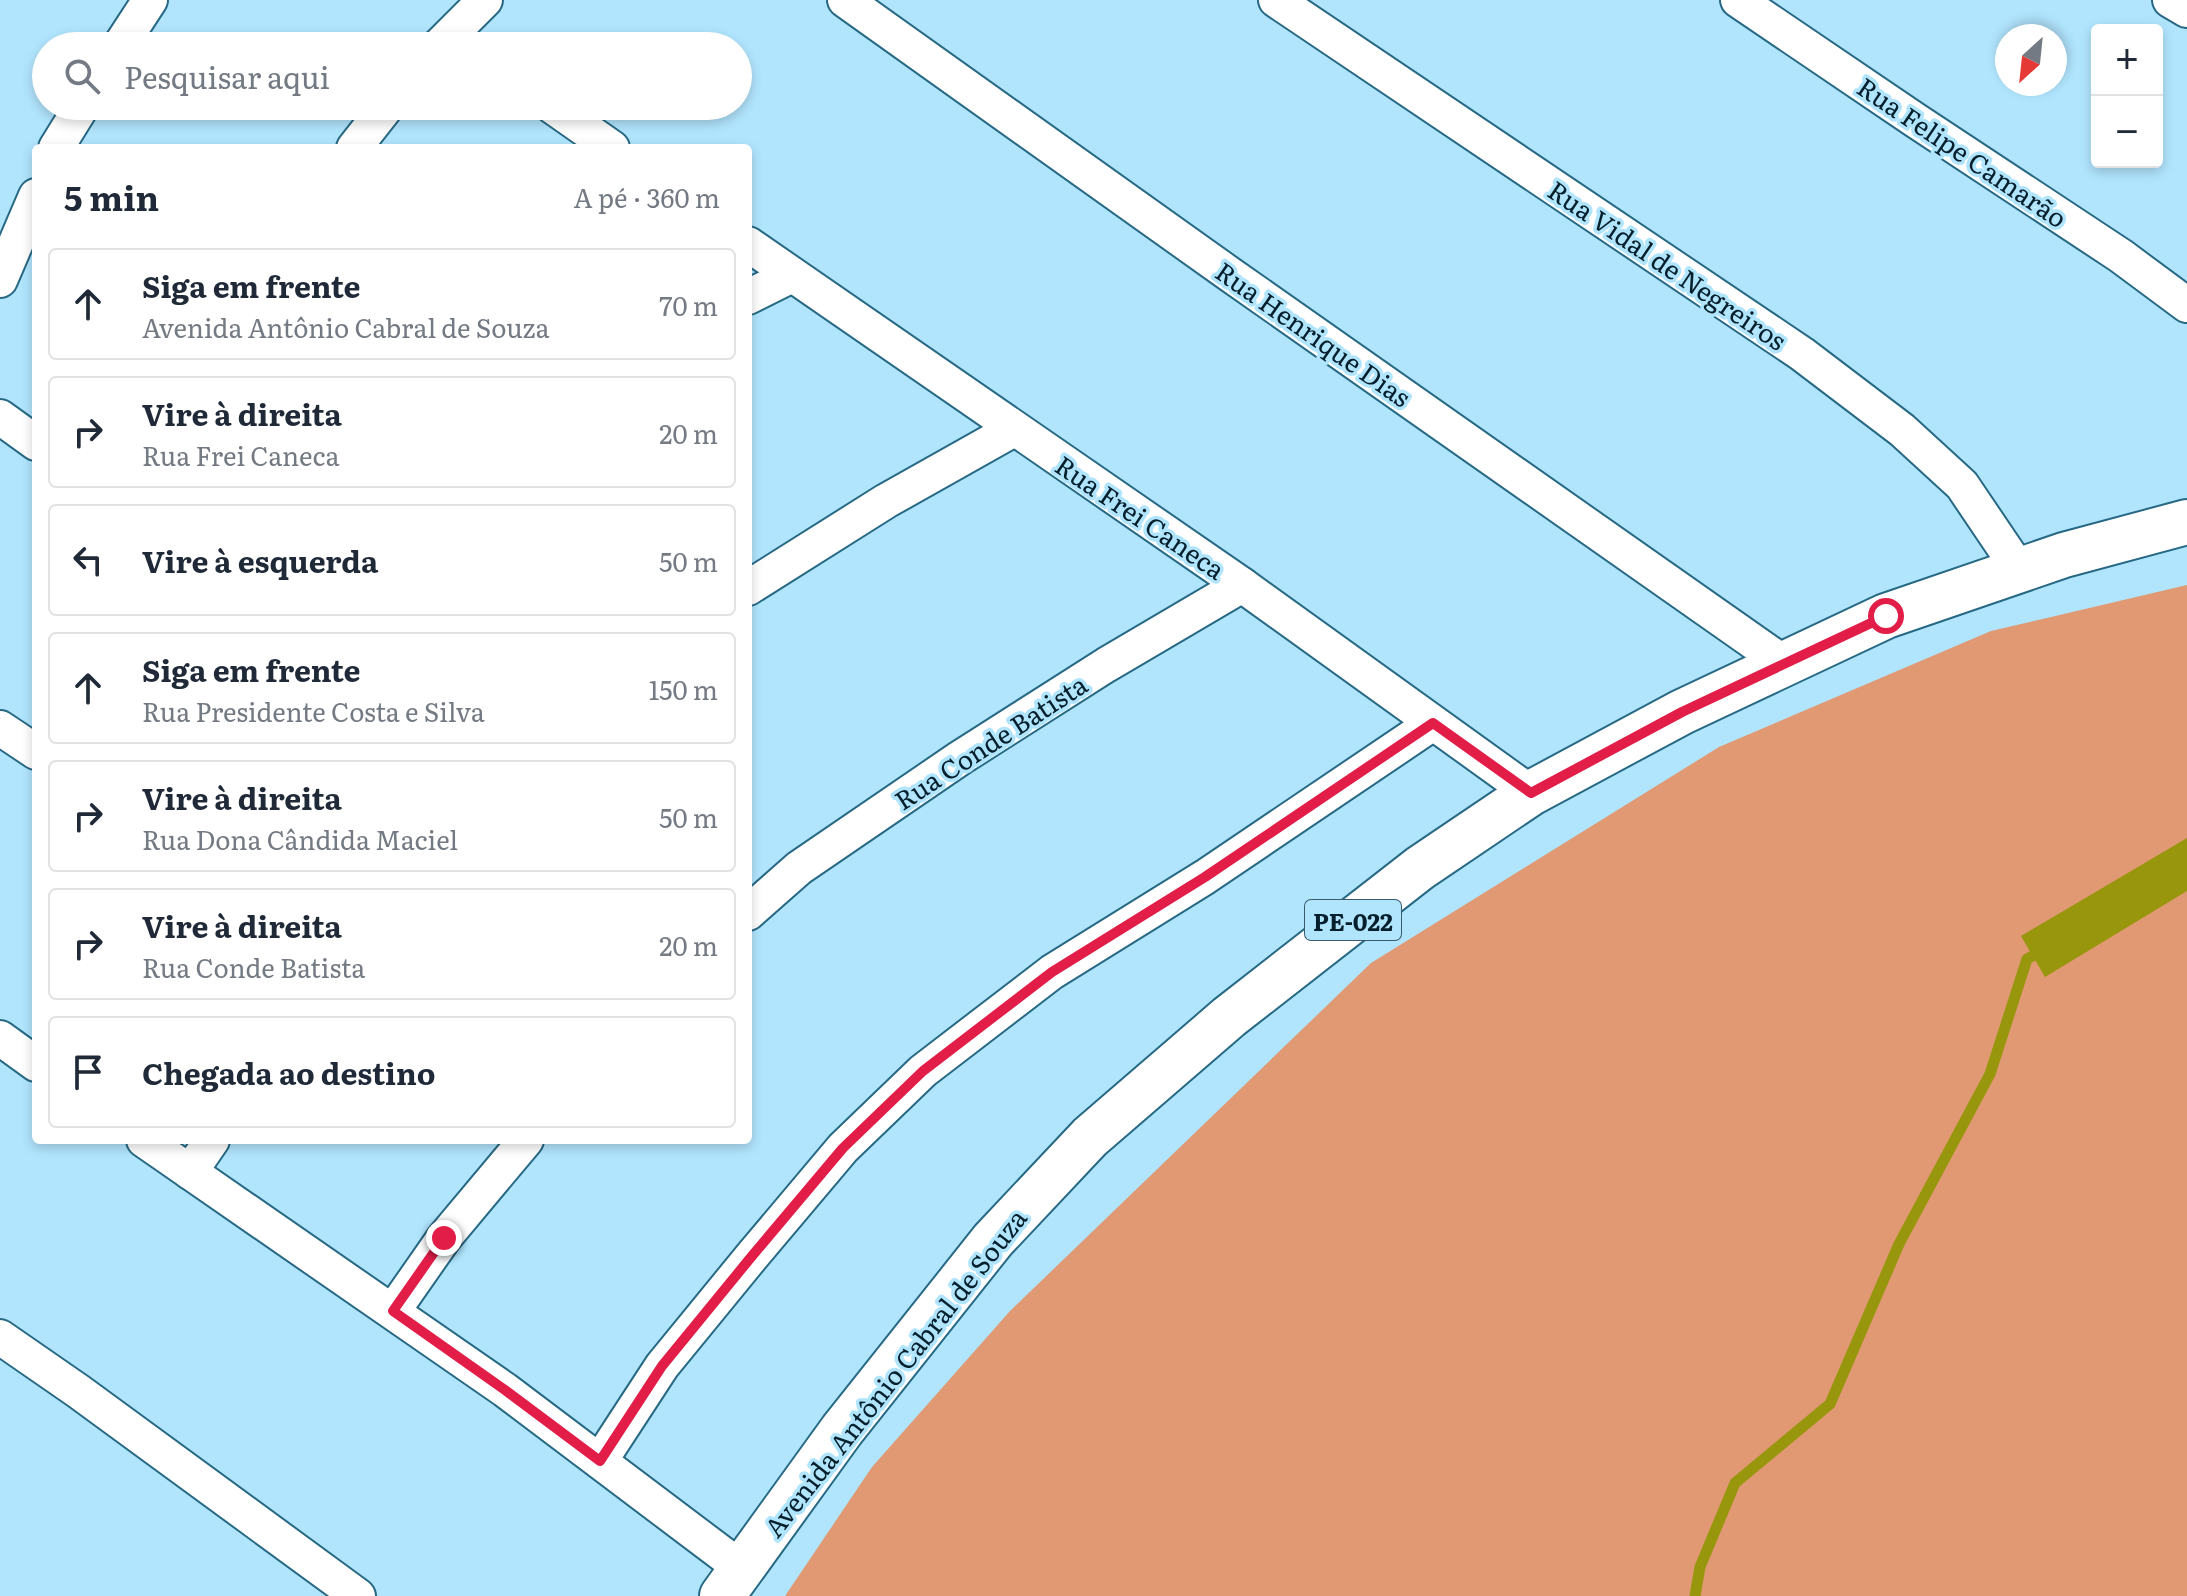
<!DOCTYPE html>
<html lang="pt">
<meta charset="utf-8">
<style>
body{margin:0;font-family:Literata,serif;background:#f2f2f3;color:#1f2937}
.controls{position:absolute;right:24px;top:24px;display:grid;overflow:hidden;border-radius:8px;box-shadow:0 4px 12px #0003}
.controls button{width:72px;height:72px;display:grid;place-items:center;padding:0;border:0;border-bottom:2px solid #e0e1e3;background:#fff;color:#1f2937;font:40px sans-serif}
.compass{position:absolute;left:1995px;top:24px;width:72px;height:72px;border-radius:50%;background:#fff;box-shadow:0 4px 12px #0003;rotate:207deg}
.stop{position:absolute;width:24px;height:24px;margin:-18px;border:6px solid #e11d48;border-radius:50%;background:#fff}
.stop.end{background:#e11d48;border-color:#fff;box-shadow:0 2px 8px #0008}
.list{margin:0;padding:0;list-style:none}
h2{display:flex;justify-content:space-between;align-items:center;height:104px;margin:0;padding:0 32px;font-size:34px}
h2 small{font-size:26px;font-weight:400;color:#747a83}
.list li{display:grid;grid-template-columns:52px 1fr auto;gap:24px;align-items:center;box-sizing:border-box;height:112px;margin:0 16px 16px;padding:0 16px;border:2px solid #e0e1e3;border-radius:8px}
.list b{display:block;font-size:30px;white-space:nowrap}
.list p{margin:0;font-size:26px;white-space:nowrap;color:#747a83}
.list em{font-size:26px;font-style:normal;color:#747a83}
.icon{flex:none;width:44px;height:44px;fill:none;stroke:currentColor;stroke-width:2;stroke-linecap:round;stroke-linejoin:round}
.map{position:relative;flex:none;width:2187px;height:1596px;overflow:hidden}
.search{position:absolute;background:#fff;box-shadow:0 4px 12px #0003;left:32px;top:32px;width:720px;height:88px;display:flex;align-items:center;gap:20px;box-sizing:border-box;padding:0 28px;border-radius:44px;color:#747a83;font-size:30px}
.panel{position:absolute;background:#fff;box-shadow:0 4px 12px #0003;left:32px;top:144px;width:720px;height:1000px;border-radius:8px}
.map>svg:first-child{display:block}
.green{fill:#e09973}
.water{fill:#98960c}
.lines{fill:none;stroke-linecap:round;stroke-linejoin:round}
.stream{stroke:#98960c;stroke-width:11}
.street-casing{stroke:#276984;stroke-width:38}
.primary-casing{stroke:#276984;stroke-width:48}
.street{stroke:#fff;stroke-width:34}
.primary{stroke:#fff;stroke-width:44}
.route{stroke:#e11d48;stroke-width:10}
.labels{text-anchor:middle;dominant-baseline:central;stroke-width:7;stroke-linejoin:round;paint-order:stroke}
.shield{fill:#b1e5fe;stroke:#395b6b;stroke-width:2}
.shield-label{font-size:24px;font-weight:bold;fill:#05202c}
.street-label{font-size:26px;fill:#05202c;stroke:#b1e5fe}
</style>
<div class="map">
<svg width="2187" height="1596" viewBox="0 0 2187 1596">
<rect width="100%" height="100%" fill="#b1e5fe"/>
<polygon class="green" points="2187,585 2187,1596 785,1596 872,1467 1010,1311 1371,963 1719,747 1991,631"/>
<polygon class="water" points="2187,838 2187,891 2045,977 2021,936"/>
<g class="lines">
<polyline class="stream" points="1695,1596 1700,1567 1735,1483 1830,1404 1899,1244 1990,1074 2027,959 2045,949"/>
<defs>
<g id="street">
<polyline points="845,0 1228,273 1785,664"/>
<polyline points="1276,0 1802,354 1902,430 1962,485 2020,571"/>
<polyline points="1738,0 1915,120 2121,256 2187,305"/>
<polyline points="2170,0 2187,10"/>
<polyline points="120,46 150,0"/>
<polyline points="439,46 485,0"/>
<polyline points="552,106 612,148"/>
<polyline points="56,148 82,106"/>
<polyline points="354,148 387,106"/>
<polyline points="748,244 1242,585 1531,793"/>
<polyline points="0,280 36,196"/>
<polyline points="748,297 792,275"/>
<polyline points="0,417 36,443"/>
<polyline points="748,588 886,501 1014,429"/>
<polyline points="0,728 36,752"/>
<polyline points="748,913 799,868 960,758 1106,665 1242,585"/>
<polyline points="0,1038 36,1064"/>
<polyline points="144,1140 505,1390 741,1568"/>
<polyline points="190,1172 212,1140"/>
<polyline points="393,1311 444,1238 526,1140"/>
<polyline points="0,1337 78,1391 358,1596"/>
<polyline points="600,1461 662,1366 752,1256 843,1148 923,1071 1052,972 1205,877 1433,723"/>
</g>
<polyline id="primary" points="722,1596 842,1430 993,1240 1090,1137 1229,1017 1420,868 1531,793 1682,712 1886,616 2064,555 2187,522"/>
</defs>
<use href="#street" class="street-casing"/>
<use href="#primary" class="primary-casing"/>
<use href="#street" class="street"/>
<use href="#primary" class="primary"/>
</g>
<g class="lines">
<polyline class="route" points="444,1238 393,1311 505,1390 600,1461 662,1366 752,1256 843,1148 923,1071 1052,972 1205,877 1433,723 1531,793 1682,712 1886,616"/>
</g>
<g class="labels">
<rect class="shield" x="1305" y="900" width="96" height="40" rx="6"/>
<g class="shield-label">
<text x="1353" y="920">PE-022</text>
</g>
<g class="street-label">
<text transform="translate(1963 151) rotate(34)">Rua Felipe Camarão</text>
<text transform="translate(1668 264) rotate(34)">Rua Vidal de Negreiros</text>
<text transform="translate(1314 333) rotate(35)">Rua Henrique Dias</text>
<text transform="translate(1141 516) rotate(34)">Rua Frei Caneca</text>
<text transform="translate(990 741) rotate(-33)">Rua Conde Batista</text>
<text transform="translate(894 1372) rotate(-52)">Avenida Antônio Cabral de Souza</text>
</g>
</g>
</svg>
<div class="controls">
<button>+</button>
<button>−</button>
</div>
<svg class="compass" viewBox="-18 -18 36 36"><path d="M0-13l5 13h-10z" fill="#e53935"/><path d="M0 13l5-13h-10z" fill="#747a83"/></svg>
<div class="stop" style="left:1886px;top:616px"></div>
<div class="stop end" style="left:444px;top:1238px"></div>
<div class="search"><svg class="icon" aria-label="search" viewBox="0 0 24 24"><circle cx="10" cy="10" r="6"/><path d="M15 15l6 6"/></svg>Pesquisar aqui</div>
<section class="panel">
<h2>5 min<small>A pé · 360 m</small></h2>
<ul class="list">
<li><svg class="icon" aria-label="ahead" viewBox="0 0 24 24"><path d="M12 20V5M6 11l6-6 6 6"/></svg><div><b>Siga em frente</b><p>Avenida Antônio Cabral de Souza</p></div><em>70 m</em></li>
<li><svg class="icon" aria-label="right" viewBox="0 0 24 24"><path d="M7 20v-9h11M14 6l5 5-5 5"/></svg><div><b>Vire à direita</b><p>Rua Frei Caneca</p></div><em>20 m</em></li>
<li><svg class="icon" aria-label="left" viewBox="0 0 24 24"><path d="M17 20v-9H6M10 6l-5 5 5 5"/></svg><div><b>Vire à esquerda</b></div><em>50 m</em></li>
<li><svg class="icon" aria-label="ahead" viewBox="0 0 24 24"><path d="M12 20V5M6 11l6-6 6 6"/></svg><div><b>Siga em frente</b><p>Rua Presidente Costa e Silva</p></div><em>150 m</em></li>
<li><svg class="icon" aria-label="right" viewBox="0 0 24 24"><path d="M7 20v-9h11M14 6l5 5-5 5"/></svg><div><b>Vire à direita</b><p>Rua Dona Cândida Maciel</p></div><em>50 m</em></li>
<li><svg class="icon" aria-label="right" viewBox="0 0 24 24"><path d="M7 20v-9h11M14 6l5 5-5 5"/></svg><div><b>Vire à direita</b><p>Rua Conde Batista</p></div><em>20 m</em></li>
<li><svg class="icon" aria-label="arrive" viewBox="0 0 24 24"><path d="M6 21V4h12l-3 4 3 4H6"/></svg><div><b>Chegada ao destino</b></div></li>
</ul>
</section>
</div>
